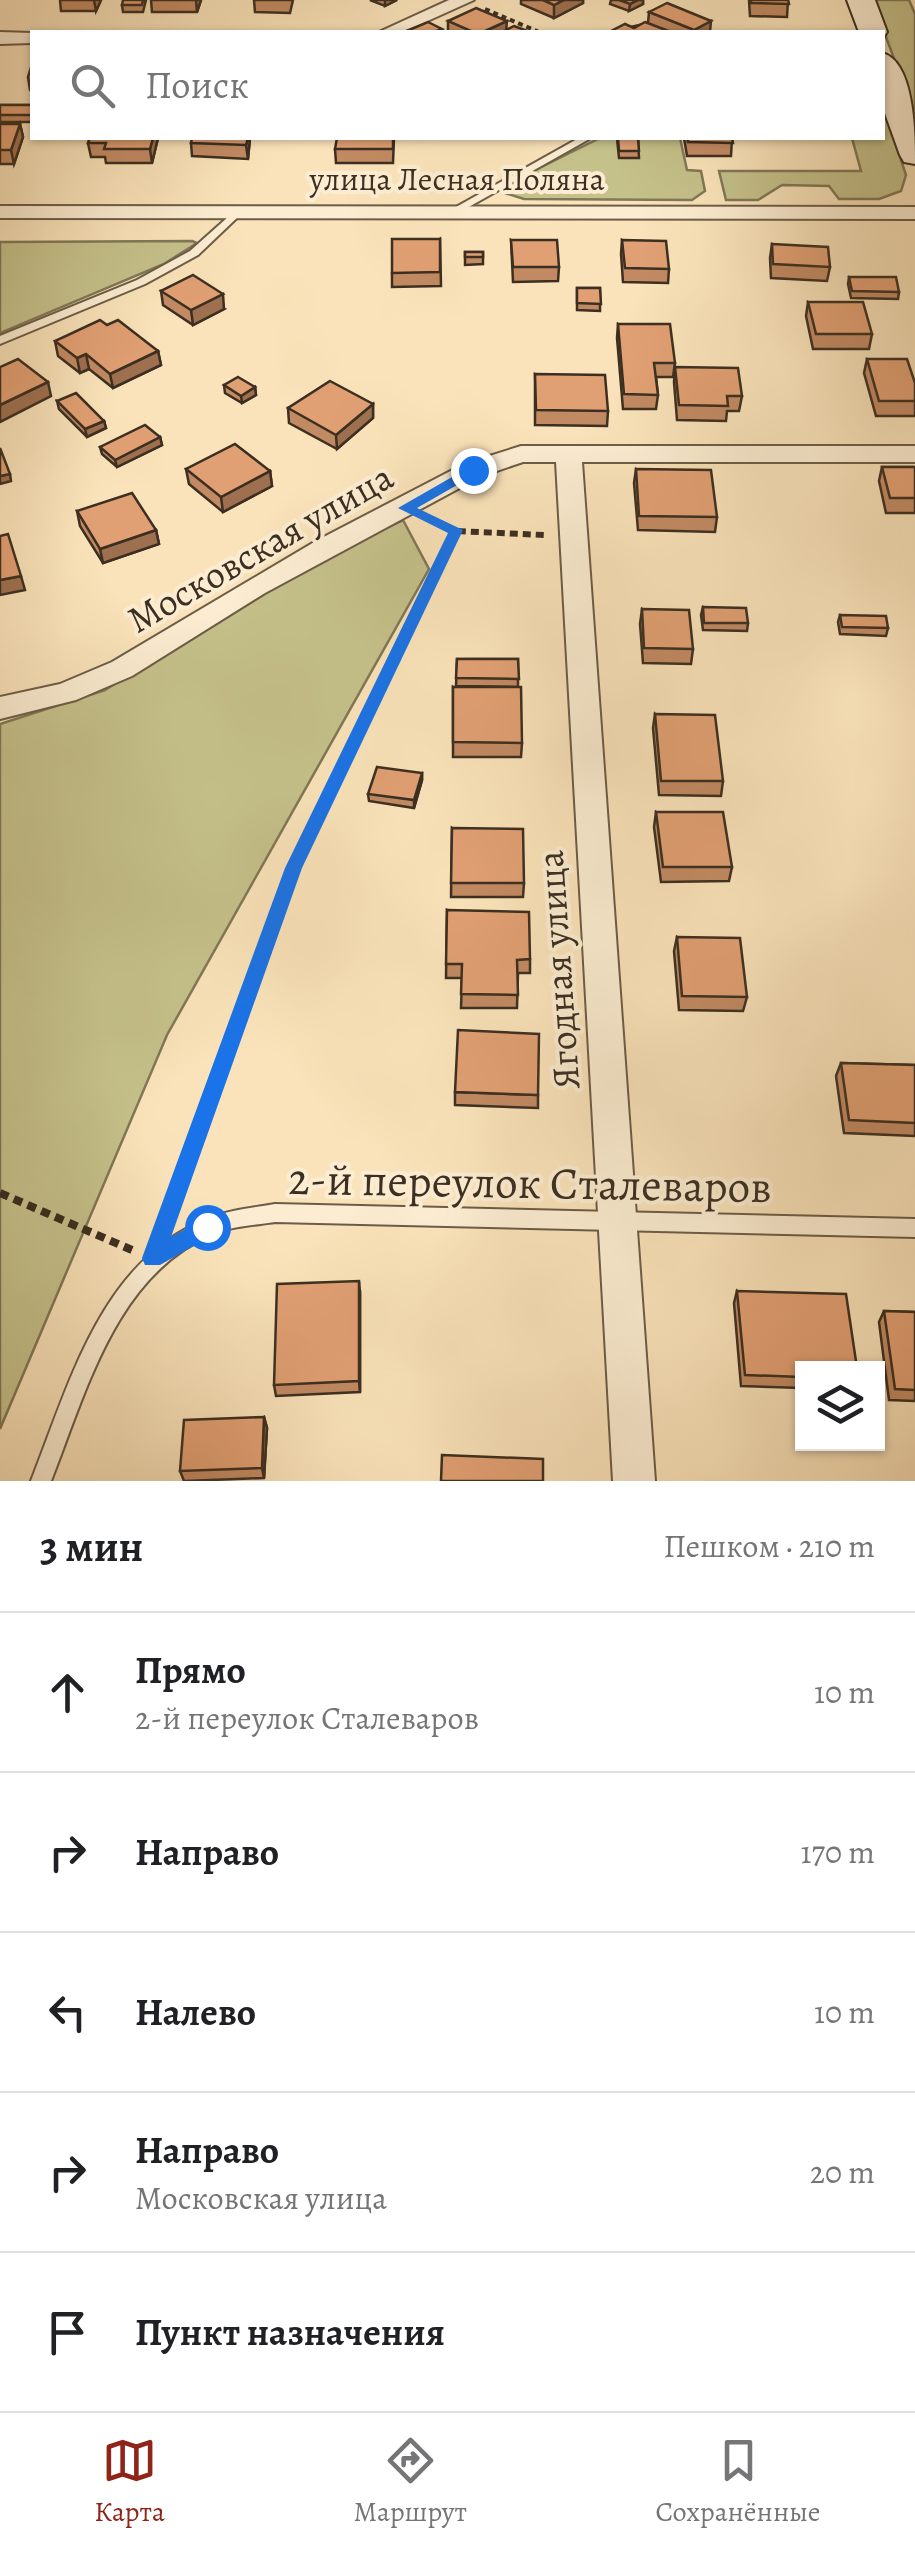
<!DOCTYPE html>
<html lang="ru">
<meta charset="utf-8">
<style>
body{margin:0;font-family:Alegreya,serif;background:#f2f2f2;color:#202124}
.controls{position:absolute;right:30px;bottom:30px;display:grid;overflow:hidden;border-radius:0px;box-shadow:0 2px 8px #0004}
.controls button{width:90px;height:90px;display:grid;place-items:center;padding:0;border:0;border-bottom:2px solid #e0e0e0;background:#fff;color:#202124;font:50px sans-serif}
.stop{position:absolute;width:30px;height:30px;margin:-22px;border:8px solid #1a73e8;border-radius:50%;background:#fff}
.stop.end{background:#1a73e8;border-color:#fff;box-shadow:0 2px 10px #0008}
.list{margin:0;padding:0;list-style:none}
h2{display:flex;justify-content:space-between;align-items:center;height:130px;margin:0;padding:0 40px;font-size:42px}
h2 small{font-size:32px;font-weight:400;color:#757577}
.list li{display:grid;grid-template-columns:65px 1fr auto;gap:30px;align-items:center;box-sizing:border-box;height:160px;padding:0 40px;border-top:2px solid #e0e0e0}
.list b{display:block;font-size:38px;white-space:nowrap}
.list p{margin:0;font-size:32px;white-space:nowrap;color:#757577}
.list em{font-size:32px;font-style:normal;color:#757577}
.icon{flex:none;width:55px;height:55px;fill:none;stroke:currentColor;stroke-width:2;stroke-linecap:round;stroke-linejoin:round}
.map{position:relative;flex:none;width:915px;height:1481px;overflow:hidden}
.search{position:absolute;background:#fff;box-shadow:0 2px 8px #0004;left:30px;right:30px;top:30px;height:110px;display:flex;align-items:center;gap:25px;box-sizing:border-box;padding:0 35px;border-radius:0px;color:#757577;font-size:38px}
.sheet{height:930px;background:#fff}
nav{display:flex;justify-content:space-around;align-items:center;box-sizing:border-box;height:140px;border-top:2px solid #e0e0e0;background:#fff;font-size:28px;color:#757577}
nav a{display:grid;justify-items:center;gap:5px}
nav .on{color:#8f2418}
.map>svg:first-child{display:block}
.green{fill:#c5c18b;stroke:#807856;stroke-width:2.5}
.lines{fill:none;stroke-linecap:round;stroke-linejoin:round}
.lane-casing{stroke:#6c5c47;stroke-width:4}
.street-casing{stroke:#6c5c47;stroke-width:4}
.secondary-casing{stroke:#3c2f21;stroke-width:4}
.path-far2{stroke:#3c2f21;stroke-width:4;stroke-dasharray:5 4;stroke-linecap:butt}
.path-far1{stroke:#3c2f21;stroke-width:6;stroke-dasharray:8 5;stroke-linecap:butt}
.path{stroke:#3c2f21;stroke-width:8;stroke-dasharray:9 6;stroke-linecap:butt}
.lane{fill:#fcedd2;fill-rule:evenodd}
.street{fill:#fcedd2;fill-rule:evenodd}
.secondary{fill:#fcedd2;fill-rule:evenodd}
.wall{fill:#c28a63;stroke:#3c2f21;stroke-width:2.5}
.shaded-wall{fill:#9e7050;stroke:#3c2f21;stroke-width:2.5}
.building{fill:#e1a073;stroke:#3c2f21;stroke-width:2.5}
.route{fill:#1a73e8}
.labels{text-anchor:middle;dominant-baseline:central;stroke-width:8;stroke-linejoin:round;paint-order:stroke}
.far-street-label{font-size:32px;fill:#3c2f21;stroke:#fcedd2}
.street-label{font-size:38px;fill:#3c2f21;stroke:#fcedd2}
.near-street-label{font-size:45px;fill:#3c2f21;stroke:#fcedd2}
</style>
<div class="map">
<svg width="915" height="1481" viewBox="0 0 915 1481">
<rect width="100%" height="100%" fill="#fae3ba"/>
<filter id="stains"><feTurbulence type="fractalNoise" baseFrequency=".002" numOctaves="4"/><feColorMatrix values="0 0 0 0 .2 0 0 0 0 .09 0 0 0 0 .02 0 0 0 .5 -.17"/></filter>
<radialGradient id="worn" r=".72"><stop offset=".6" stop-color="#630" stop-opacity="0"/><stop offset="1" stop-color="#630" stop-opacity=".3"/></radialGradient>
<g class="green">
<polygon points="872,0 909,0 915,14 915,114"/>
<polygon points="883,106 906,175 901,191 879,199 839,199 829,186 782,185 758,200 726,200 719,171 861,171 852,138 882,138"/>
<polygon points="600,138 680,138 687,170 701,171 705,191 692,200 524,199 505,193 511,182"/>
<polygon points="192,241 197,243 164,264 0,333 0,242"/>
<polygon points="403,520 429,569 167,1035 0,1429 0,724 105,690 279,579"/>
</g>
<g class="lines">
<defs>
<g id="lane">
<polygon points="579,138 591,138 458,213 449,211"/>
<polygon points="237,209 241,210 241,214 198,255 145,284 0,344 0,336 137,280 190,251"/>
<path d="M275,1204L915,1219V1237L275,1222C255,1225 233,1226 214,1234C116,1273 86,1393 51,1481H31C69,1385 101,1260 207,1219C228,1210 252,1208 275,1204Z"/>
</g>
<g id="street">
<polygon points="449,0 474,0 403,32 379,32"/>
<polygon points="0,32 32,33 32,43 0,44"/>
<polygon points="0,206 915,207 915,219 0,218"/>
<polygon points="521,446 915,446 915,462 582,462 655,1481 613,1481 556,462 523,462 482,476 265,593 132,676 76,700 0,719 0,697 60,684 112,662 316,541 464,464"/>
</g>
<g id="secondary">
<polygon points="847,0 875,0 887,32 883,38 882,32 859,32"/>
<path d="M882,53C915,61 915,137 915,164L904,162L900,155L882,105Z"/>
</g>
</defs>
<use href="#lane" class="lane-casing"/>
<use href="#street" class="street-casing"/>
<use href="#secondary" class="secondary-casing"/>
<polyline class="path-far2" points="485,9 539,32"/>
<g class="path-far1">
<polyline points="434,521 456,531 544,535"/>
<polyline points="305,845 456,531"/>
</g>
<g class="path">
<polyline points="0,1193 132,1250"/>
<polyline points="166,1220 306,843"/>
</g>
<use href="#lane" class="lane"/>
<use href="#street" class="street"/>
<use href="#secondary" class="secondary"/>
</g>
<g class="wall">
<polygon points="60,0 101,0 96,11 61,11"/>
<polygon points="146,0 143,12 123,12 122,5"/>
<polygon points="151,0 201,0 197,12 152,12"/>
<polygon points="254,0 293,0 290,13 255,12"/>
<polygon points="370,0 397,0 385,6"/>
<polygon points="521,0 583,0 583,3 554,18 521,4"/>
<polygon points="611,0 643,0 643,4 629,11 610,4"/>
<polygon points="749,0 788,0 787,17 750,16"/>
<polygon points="649,12 710,32 609,32 648,23"/>
<polygon points="448,21 506,30 530,32 448,32"/>
<polygon points="32,64 32,91 30,90 28,77"/>
<rect x="0" y="105" width="32" height="17"/>
<polygon points="0,124 20,124 23,137 14,164 0,164"/>
<polygon points="90,138 158,138 152,163 106,163 105,157 91,157 88,143"/>
<polygon points="250,138 248,159 192,156 191,143"/>
<polygon points="394,138 393,163 336,163 335,149"/>
<polygon points="617,138 638,138 639,158 619,158"/>
<polygon points="684,138 732,138 731,156 687,156"/>
<polygon points="440,239 441,286 392,287 392,273"/>
<polygon points="511,240 559,267 558,281 513,282"/>
<polygon points="622,240 669,269 668,283 623,282 621,254"/>
<polygon points="772,244 830,267 827,281 771,278 770,258"/>
<polygon points="465,252 483,252 483,264 465,265"/>
<polygon points="849,277 899,292 898,299 851,298 848,284"/>
<polygon points="577,288 600,288 600,311 577,310"/>
<polygon points="161,291 224,309 193,325 163,305"/>
<polygon points="808,302 872,334 869,349 813,349 806,316"/>
<polygon points="618,324 675,363 673,377 656,377 658,395 656,409 623,409 617,338"/>
<polygon points="107,325 158,351 161,365 113,388 89,369 80,373 58,356 55,341"/>
<polygon points="867,359 915,383 915,416 876,416 864,373"/>
<polygon points="675,367 742,396 739,411 727,411 726,421 677,420 674,382"/>
<polygon points="535,374 608,411 607,426 535,425"/>
<polygon points="224,385 255,387 256,395 242,403 225,393"/>
<polygon points="57,401 104,421 106,428 87,437 59,409"/>
<polygon points="373,404 373,418 337,449 289,423 288,408"/>
<polygon points="160,437 162,445 117,467 102,454 100,447"/>
<polygon points="882,467 915,467 915,513 886,513 879,481"/>
<polygon points="186,469 270,471 272,486 223,512 189,484"/>
<polygon points="636,469 717,517 715,532 638,530 634,483"/>
<polygon points="77,511 156,530 159,544 103,563 80,526"/>
<polygon points="703,607 748,623 747,631 703,630 701,615"/>
<polygon points="642,609 693,649 691,664 643,663 640,624"/>
<polygon points="840,615 888,628 886,636 840,634 838,622"/>
<polygon points="457,659 518,659 518,687 456,686"/>
<polygon points="453,687 522,743 521,757 453,757"/>
<polygon points="655,714 723,781 721,796 659,795 653,728"/>
<polygon points="422,773 422,780 414,808 369,801 368,794"/>
<polygon points="656,812 732,867 729,881 661,882 654,827"/>
<polygon points="452,828 524,883 523,897 451,897"/>
<polygon points="447,910 530,959 530,973 518,973 517,1008 461,1008 462,978 446,978"/>
<polygon points="677,937 747,997 743,1011 679,1010 674,951"/>
<polygon points="841,1063 915,1065 915,1136 844,1133 836,1076"/>
<polygon points="455,1092 538,1095 538,1108 455,1105"/>
<polygon points="737,1291 802,1368 802,1388 741,1386 734,1303"/>
<polygon points="360,1293 360,1392 276,1396 274,1385"/>
<polygon points="884,1311 915,1312 915,1401 889,1400 879,1322"/>
<polygon points="264,1417 267,1428 264,1478 184,1481 180,1471"/>
</g>
<g class="shaded-wall">
<polygon points="94,0 101,0 96,11"/>
<polygon points="196,0 201,0 197,12"/>
<polygon points="385,0 397,0 385,6"/>
<polygon points="564,0 583,0 583,3 554,18 554,5"/>
<polygon points="638,0 643,0 643,4 629,11 630,4"/>
<polygon points="507,21 506,32 483,32"/>
<polygon points="711,21 710,32 694,32 694,30"/>
<polygon points="20,124 23,137 14,164 11,150"/>
<polygon points="153,138 158,138 152,163 150,149"/>
<polygon points="248,138 250,138 248,159 246,145"/>
<polygon points="223,294 224,309 193,325 191,310"/>
<polygon points="158,351 161,365 113,388 110,374"/>
<polygon points="86,354 89,369 80,373 77,358"/>
<polygon points="48,382 51,396 0,422 0,405"/>
<polygon points="255,387 256,395 242,403 241,396"/>
<polygon points="373,404 373,418 337,449 336,435"/>
<polygon points="104,421 106,428 87,437 85,429"/>
<polygon points="160,437 162,445 117,467 115,460"/>
<polygon points="270,471 272,486 223,512 221,497"/>
<polygon points="10,474 11,481 0,484 0,476"/>
<polygon points="156,530 159,544 103,563 100,549"/>
<polygon points="21,576 25,590 0,595 0,580"/>
<polygon points="422,773 422,780 414,808 414,800"/>
<polygon points="359,1281 360,1293 360,1392 359,1381"/>
<polygon points="264,1417 267,1428 264,1478 262,1468"/>
</g>
<g class="building">
<polygon points="123,0 143,0 142,5 122,5"/>
<polygon points="543,0 564,0 554,5"/>
<polygon points="619,0 638,0 630,4"/>
<polygon points="751,0 788,0 789,4 751,3"/>
<polygon points="667,3 711,21 694,30 649,12"/>
<polygon points="476,8 507,21 483,32 473,32 448,21"/>
<polygon points="428,22 442,29 434,32 404,32"/>
<polygon points="645,22 671,32 609,32 625,24 634,28"/>
<polygon points="514,26 530,32 502,32"/>
<polygon points="0,105 32,105 32,112 31,115 0,115"/>
<polygon points="0,124 20,124 11,150 0,150"/>
<polygon points="90,138 153,138 150,149 104,149 106,143 88,143"/>
<polygon points="192,138 248,138 246,145 191,143"/>
<polygon points="337,138 393,138 393,149 335,149"/>
<polygon points="618,138 638,138 639,151 619,151"/>
<polygon points="688,138 732,138 733,143 688,142"/>
<polygon points="392,239 440,239 440,272 392,273"/>
<polygon points="511,240 557,240 559,267 513,267"/>
<polygon points="622,240 666,241 669,269 625,268"/>
<polygon points="772,244 828,247 830,267 773,264"/>
<rect x="465" y="252" width="18" height="5"/>
<polygon points="193,275 223,294 191,310 161,291"/>
<polygon points="849,277 896,277 899,292 852,291"/>
<polygon points="577,288 600,288 601,304 577,303"/>
<polygon points="808,302 863,302 872,334 816,334"/>
<polygon points="100,320 107,325 118,320 158,351 110,374 86,354 77,358 55,341"/>
<polygon points="618,324 670,324 675,363 654,363 658,395 624,394"/>
<polygon points="18,359 48,382 0,405 0,367"/>
<polygon points="867,359 907,359 915,383 915,401 879,401"/>
<polygon points="675,367 738,368 742,396 727,396 728,406 679,405"/>
<polygon points="535,374 605,375 608,411 536,410"/>
<polygon points="238,377 255,387 241,396 224,385"/>
<polygon points="330,381 373,404 336,435 288,408"/>
<polygon points="76,393 104,421 85,429 57,401"/>
<polygon points="145,425 160,437 115,460 100,447"/>
<polygon points="235,444 270,471 221,497 186,469"/>
<polygon points="0,448 10,474 0,476"/>
<polygon points="882,467 915,467 915,498 890,498"/>
<polygon points="636,469 711,470 717,517 639,516"/>
<polygon points="132,493 156,530 100,549 77,511"/>
<polygon points="8,534 21,576 0,580 0,536"/>
<polygon points="703,607 746,608 748,623 704,623"/>
<polygon points="642,609 689,610 693,649 644,648"/>
<polygon points="840,615 886,616 888,628 842,627"/>
<polygon points="457,659 518,659 519,679 456,678"/>
<polygon points="453,687 521,687 522,743 453,742"/>
<polygon points="655,714 715,715 723,781 661,781"/>
<polygon points="377,767 422,773 414,800 368,794"/>
<polygon points="656,812 723,812 732,867 663,867"/>
<polygon points="452,828 523,829 524,883 451,883"/>
<polygon points="447,910 529,912 530,959 517,960 518,995 461,994 462,964 446,964"/>
<polygon points="677,937 740,938 747,997 682,996"/>
<polygon points="458,1030 539,1034 538,1095 455,1092"/>
<polygon points="841,1063 915,1065 915,1123 849,1120"/>
<polygon points="359,1281 359,1381 274,1385 277,1284"/>
<polygon points="737,1291 846,1294 857,1368 802,1368 802,1377 745,1375"/>
<polygon points="884,1311 915,1312 915,1390 895,1389"/>
<polygon points="264,1417 262,1468 180,1471 184,1420"/>
<polygon points="442,1455 543,1459 543,1481 441,1481"/>
</g>
<polygon class="route" points="473,465 480,470 478,473 417,508 463,530 302,868 171,1237 207,1217 217,1227 214,1234 160,1265 145,1265 142,1258 285,868 448,533 398,508"/>
<g class="labels">
<g class="far-street-label">
<text x="457" y="179">улица Лесная Поляна</text>
</g>
<g class="street-label">
<text transform="translate(260 548) rotate(-30)">Московская улица</text>
<text transform="translate(558 970) rotate(-94)">Ягодная улица</text>
</g>
<g class="near-street-label">
<text transform="translate(530 1183) rotate(1)">2-й переулок Сталеваров</text>
</g>
</g>
<rect width="100%" height="100%" filter="url(#stains)"/>
<rect width="100%" height="100%" fill="url(#worn)"/>
</svg>
<div class="controls">
<button><svg class="icon" aria-label="layers" viewBox="0 0 24 24"><path d="M12 4l9 5-9 5-9-5zM3 14l9 5 9-5"/></svg></button>
</div>
<div class="stop" style="left:207px;top:1227px"></div>
<div class="stop end" style="left:473px;top:470px"></div>
<div class="search"><svg class="icon" aria-label="search" viewBox="0 0 24 24"><circle cx="10" cy="10" r="6"/><path d="M15 15l6 6"/></svg>Поиск</div>
</div>
<section class="sheet">
<h2>3 мин<small>Пешком · 210 m</small></h2>
<ul class="list">
<li><svg class="icon" aria-label="ahead" viewBox="0 0 24 24"><path d="M12 20V5M6 11l6-6 6 6"/></svg><div><b>Прямо</b><p>2-й переулок Сталеваров</p></div><em>10 m</em></li>
<li><svg class="icon" aria-label="right" viewBox="0 0 24 24"><path d="M7 20v-9h11M14 6l5 5-5 5"/></svg><div><b>Направо</b></div><em>170 m</em></li>
<li><svg class="icon" aria-label="left" viewBox="0 0 24 24"><path d="M17 20v-9H6M10 6l-5 5 5 5"/></svg><div><b>Налево</b></div><em>10 m</em></li>
<li><svg class="icon" aria-label="right" viewBox="0 0 24 24"><path d="M7 20v-9h11M14 6l5 5-5 5"/></svg><div><b>Направо</b><p>Московская улица</p></div><em>20 m</em></li>
<li><svg class="icon" aria-label="arrive" viewBox="0 0 24 24"><path d="M6 21V4h12l-3 4 3 4H6"/></svg><div><b>Пункт назначения</b></div></li>
</ul>
</section>
<nav>
<a class="on"><svg class="icon" aria-label="map" viewBox="0 0 24 24"><path d="M3 6l6-2 6 2 6-2v14l-6 2-6-2-6 2zM9 4v14M15 6v14"/></svg>Карта</a>
<a><svg class="icon" aria-label="directions" viewBox="0 0 24 24"><path d="M12 3l9 9-9 9-9-9zM9 14v-3h6M13 9l2 2-2 2"/></svg>Маршрут</a>
<a><svg class="icon" aria-label="saved" viewBox="0 0 24 24"><path d="M7 4h10v16l-5-4-5 4z"/></svg>Сохранённые</a>
</nav>
